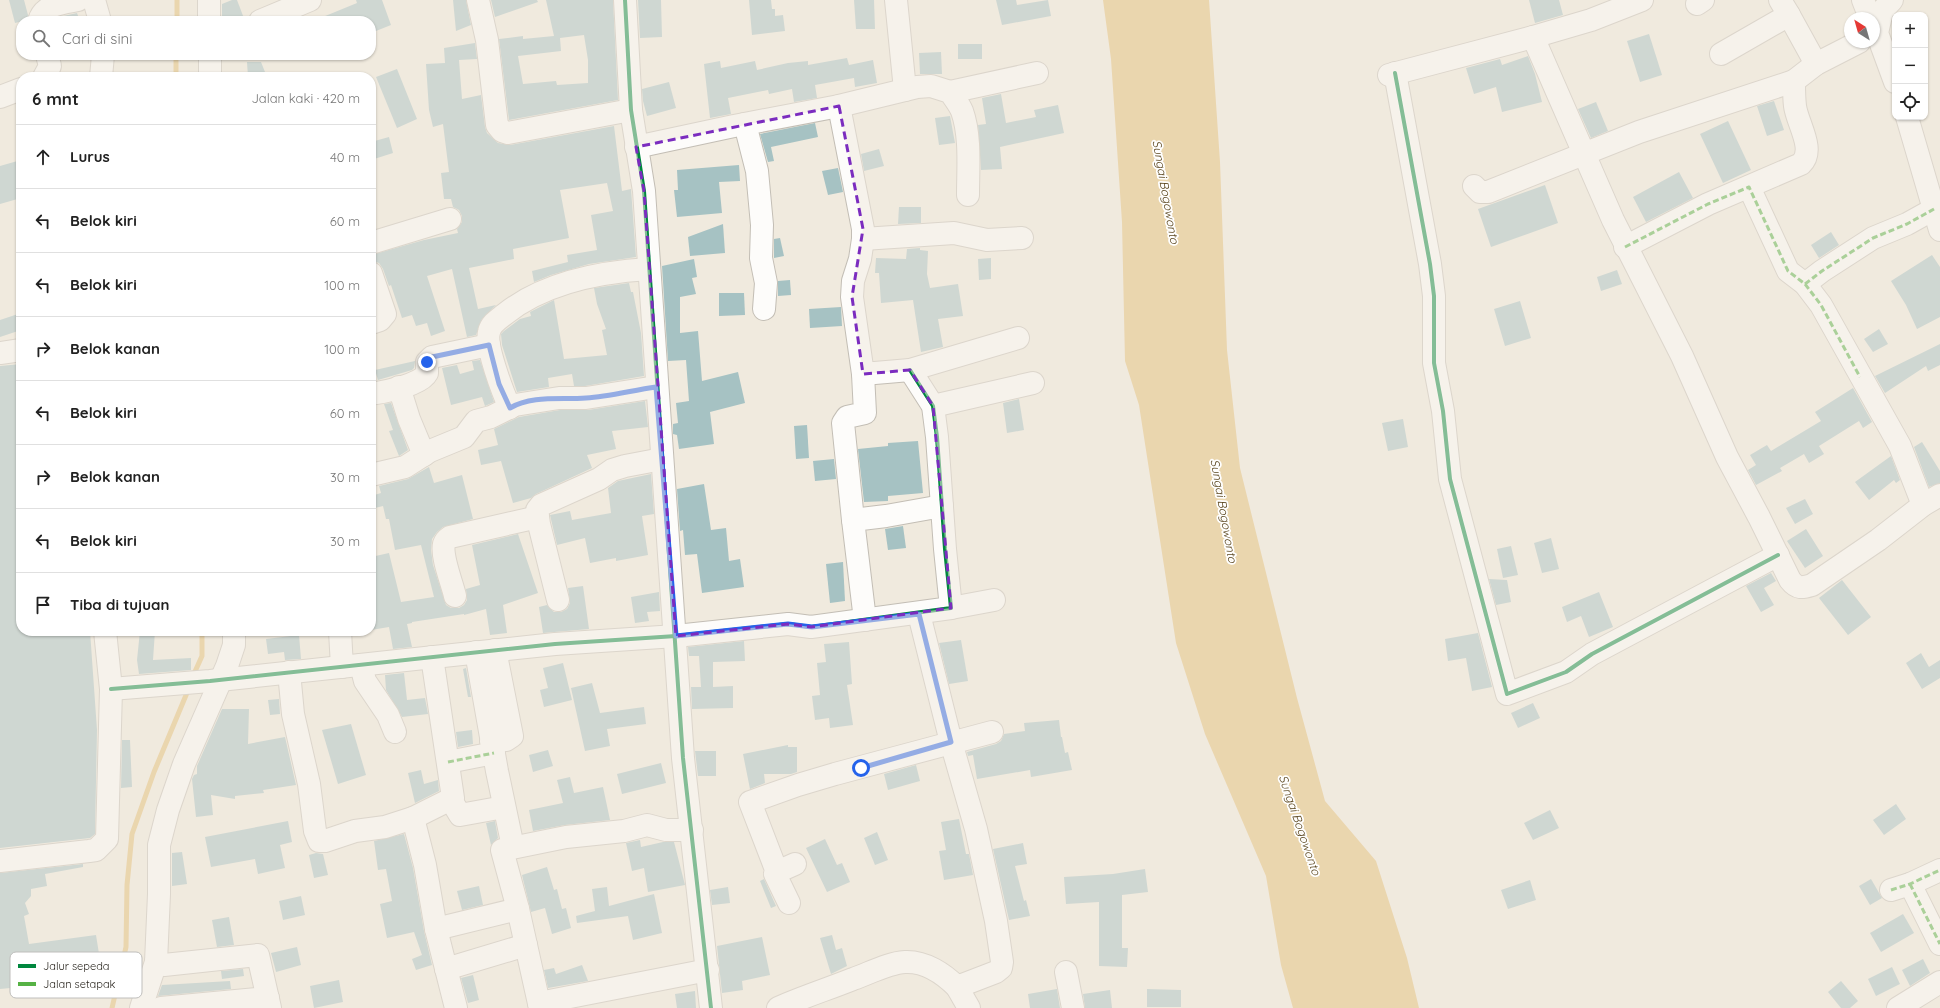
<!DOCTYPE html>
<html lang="id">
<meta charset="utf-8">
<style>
body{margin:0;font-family:Quicksand,sans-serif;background:#f6f6f6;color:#222}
.controls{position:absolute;right:12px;top:12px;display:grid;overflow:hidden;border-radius:8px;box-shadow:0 1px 3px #0004}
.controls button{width:36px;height:36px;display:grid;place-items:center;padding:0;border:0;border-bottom:1px solid #e0e0e0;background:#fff;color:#222;font:20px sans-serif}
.compass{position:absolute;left:1844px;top:12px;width:36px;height:36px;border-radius:50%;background:#fff;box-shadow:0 1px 3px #0004;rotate:323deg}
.stop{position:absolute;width:12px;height:12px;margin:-9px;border:3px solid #2563eb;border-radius:50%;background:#fff}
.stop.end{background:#2563eb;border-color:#fff;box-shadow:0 1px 4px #0008}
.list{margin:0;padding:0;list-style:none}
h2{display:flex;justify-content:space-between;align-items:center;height:52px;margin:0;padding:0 16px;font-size:17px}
h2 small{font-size:13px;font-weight:400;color:#767676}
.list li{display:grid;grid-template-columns:26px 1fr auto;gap:12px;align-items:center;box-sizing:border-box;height:64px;padding:0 16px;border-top:1px solid #e0e0e0}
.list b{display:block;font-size:15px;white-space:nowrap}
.list em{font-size:13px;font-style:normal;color:#767676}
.icon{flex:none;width:22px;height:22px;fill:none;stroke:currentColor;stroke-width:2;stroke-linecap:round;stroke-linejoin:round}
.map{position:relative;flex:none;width:1940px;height:1008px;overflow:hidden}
.search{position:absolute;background:#fff;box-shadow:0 1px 3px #0004;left:16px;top:16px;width:360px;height:44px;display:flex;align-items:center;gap:10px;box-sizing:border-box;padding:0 14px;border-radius:16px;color:#767676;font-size:15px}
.panel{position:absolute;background:#fff;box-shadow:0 1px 3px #0004;left:16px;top:72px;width:360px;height:564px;border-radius:16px}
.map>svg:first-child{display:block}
.water{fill:#e3be74}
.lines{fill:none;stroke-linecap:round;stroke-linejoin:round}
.stream{stroke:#e3be74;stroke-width:5}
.building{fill:#a6c2c3;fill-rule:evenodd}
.minor-casing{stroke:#c3beb5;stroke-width:24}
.minor{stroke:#fdfcfa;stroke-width:22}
.quiet{stroke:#56b245;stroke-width:3;stroke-dasharray:6 3;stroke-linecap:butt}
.cycleway-casing{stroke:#fff;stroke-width:6}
.cycleway{stroke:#00873e;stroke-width:4}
.route{stroke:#2563eb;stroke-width:5}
.marked{fill:none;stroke:#7b2cbf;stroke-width:3;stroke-dasharray:8 5;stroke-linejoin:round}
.labels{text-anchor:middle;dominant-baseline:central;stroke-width:3.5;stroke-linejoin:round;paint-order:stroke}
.water-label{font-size:12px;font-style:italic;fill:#5b461e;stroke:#fff}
.key{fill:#fff;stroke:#bfbebc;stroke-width:1}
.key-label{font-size:11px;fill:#29251e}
</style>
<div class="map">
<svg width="1940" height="1008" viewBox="0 0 1940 1008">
<rect width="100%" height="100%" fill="#f0eade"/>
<polygon class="water" points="1103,0 1209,0 1220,162 1227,350 1240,468 1297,698 1325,801 1376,861 1407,958 1419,1008 1293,1008 1281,965 1266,876 1205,734 1176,643 1139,405 1125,361 1122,222 1111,59"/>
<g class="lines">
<g class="stream">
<polyline points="177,21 177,0"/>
<polyline points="176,77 176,55"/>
<polyline points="193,676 202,656 202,631"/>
<polyline points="112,1008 126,947 127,885 132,834 154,772 189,688"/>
</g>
</g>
<g class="building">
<polygon points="9,0 24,0 28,15 27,20 15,23"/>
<polygon points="232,0 237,0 245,21 222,21 222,4"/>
<polygon points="356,0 382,0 391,25 371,33 371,21 313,21 357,3"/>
<polygon points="453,0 466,0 471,25 456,31"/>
<polygon points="491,0 537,0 538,2 495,17"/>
<path d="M546,0H613L618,100L509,120L499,39L523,36V39L554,36ZM584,35L588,60V83L557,85L556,81L523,84L518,56L561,51L560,38Z"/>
<polygon points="638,0 661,0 662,37 640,38"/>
<polygon points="749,0 771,0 772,9 775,9 775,16 783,15 785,31 752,35"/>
<polygon points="854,0 874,0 875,29 856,29"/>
<polygon points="996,0 1016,0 1017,5 1048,0 1051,16 1002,25"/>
<polygon points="1529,0 1559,0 1563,15 1535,23"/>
<polygon points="77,13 80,21 53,21 59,17"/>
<polygon points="1649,34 1662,75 1640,82 1627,41"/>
<polygon points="475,43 477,59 459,60 462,99 481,95 485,127 487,133 498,143 510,145 614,126 622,191 631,189 636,257 589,264 551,275 534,282 532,271 568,262 567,255 597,250 591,215 613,211 607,183 560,190 569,238 513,249 514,259 469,268 478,309 496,305 482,319 476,335 467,337 452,269 427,276 445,331 431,336 427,323 416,326 412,315 402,318 391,285 389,286 383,269 379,263 373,261 371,255 424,240 458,233 457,229 462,222 462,216 459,210 453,207 451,199 444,199 441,173 449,172 443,124 433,127 429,110 426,64 445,63 444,48"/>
<rect x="958" y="44" width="24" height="15"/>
<polygon points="941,52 942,74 920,74 919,53"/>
<polygon points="1528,56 1535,74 1542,102 1502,112 1496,87 1474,94 1466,68 1500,59 1502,65"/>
<polygon points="847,58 849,65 873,60 877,83 855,87 854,78 815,85 817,98 794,102 792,89 769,94 768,90 728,98 731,114 710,118 704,64 720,61 721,68 755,61 757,70 788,63 808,61 808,65"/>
<polygon points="247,62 261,62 267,77 248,77"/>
<polygon points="397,69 417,119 397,128 376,77"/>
<polygon points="669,82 676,108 647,116 643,101 642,89"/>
<polygon points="1001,94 1006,123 1036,117 1034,110 1058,105 1064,133 1000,147 1002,169 981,170 978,125 986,124 982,98"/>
<polygon points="1774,101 1784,130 1767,136 1757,106"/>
<polygon points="1596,102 1608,131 1591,138 1578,109"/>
<polygon points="950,116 955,143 939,145 935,118"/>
<polygon points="1728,121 1751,170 1723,183 1700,134"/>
<polygon points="815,123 818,137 771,147 774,161 768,162 760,134"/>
<polygon points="389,137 393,153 371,160 371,142"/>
<polygon points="879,149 884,166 864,171 861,154"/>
<polygon points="21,160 21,198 0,204 0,166"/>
<polygon points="739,165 740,181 719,182 722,213 677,217 674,190 678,190 677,170"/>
<polygon points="838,168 843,192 828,195 822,171"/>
<polygon points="1679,172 1693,198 1646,222 1633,197"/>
<polygon points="1545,185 1558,223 1491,247 1478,209"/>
<polygon points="899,207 921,207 921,223 898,224"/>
<polygon points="723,224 725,253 690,256 688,237"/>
<polygon points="1831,232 1839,245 1819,258 1811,245"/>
<polygon points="780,238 784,256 774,258 774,239"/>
<polygon points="920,248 920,250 928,251 927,274 930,288 958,284 963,316 938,319 943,347 921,352 913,300 881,303 879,273 875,273 876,258 906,259 907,249"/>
<polygon points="1932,255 1940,267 1940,317 1917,329 1906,305 1891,281"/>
<polygon points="991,258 991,279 979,280 978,259"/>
<polygon points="694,259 697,277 692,278 696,294 680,297 680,333 698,331 702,381 738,372 745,403 710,412 714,444 679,449 677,435 673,434 673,424 678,423 676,403 689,401 686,360 668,361 662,266"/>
<polygon points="1617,270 1622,284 1601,291 1597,277"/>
<polygon points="790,280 791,295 778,296 778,281"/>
<polygon points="629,283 631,292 633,292 641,333 644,376 585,386 574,386 572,374 548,378 549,387 517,392 502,345 501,334 504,331 520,319 531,316 530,312 554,300 564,359 607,355 602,330 606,329 597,304 594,288"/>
<polygon points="719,293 744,293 745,315 719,316"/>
<polygon points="1520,301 1531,338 1505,346 1494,309"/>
<polygon points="841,307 842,326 810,328 809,309"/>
<polygon points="21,313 21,330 0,337 0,320"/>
<polygon points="1879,329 1888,344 1873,352 1864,339"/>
<polygon points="1940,344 1940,365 1928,371 1926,366 1885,393 1875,376"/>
<polygon points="480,360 494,402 485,406 482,397 451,405 442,368 457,365 460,374 474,370 472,361"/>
<polygon points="415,361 414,368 412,370 378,380 375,370"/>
<polygon points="21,364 21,631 90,631 97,730 95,834 90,838 0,848 0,366"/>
<polygon points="1853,388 1872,422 1863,428 1859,421 1819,446 1824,454 1809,463 1804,454 1780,468 1782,471 1756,485 1748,470 1756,465 1750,455 1767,445 1771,451 1821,421 1815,412"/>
<polygon points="1019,399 1024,430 1007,433 1003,403"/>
<polygon points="645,401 648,427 612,431 616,449 587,455 592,468 536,494 531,498 513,503 501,461 481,465 478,450 498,445 494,429 519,417 560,410 588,410"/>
<polygon points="391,403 408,450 399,456 389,431 393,430 384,404"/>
<polygon points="1403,419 1408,447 1388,451 1382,423"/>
<polygon points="807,425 809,458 796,459 794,426"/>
<polygon points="918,441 923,493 888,496 888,501 864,502 858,449 888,446 888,443"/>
<polygon points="1922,442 1940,471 1940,483 1929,487 1914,447"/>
<polygon points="1891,456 1900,480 1896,483 1894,480 1869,500 1855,482"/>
<polygon points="834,459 836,479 815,481 813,461"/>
<polygon points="429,467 434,483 462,475 473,519 443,527 437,532 432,539 431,550 433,565 446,605 451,608 459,608 464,605 467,600 466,589 480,585 472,545 518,534 538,593 503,605 507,633 490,635 486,609 464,615 464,614 412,622 412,623 407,624 412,647 393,649 389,627 371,630 371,557 389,553 401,602 434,597 421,545 395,550 389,519 386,519 383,506 371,509 371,496 381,493 379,486 408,479"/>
<polygon points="651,474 654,514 642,516 648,555 616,561 616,558 590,563 585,538 557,545 550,515 570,511 572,520 611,513 608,488 618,481"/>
<polygon points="704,484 711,530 726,528 729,561 740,559 744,587 702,593 697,554 685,555 683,530 680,531 677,489"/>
<polygon points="1805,499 1813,514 1795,524 1786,508"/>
<polygon points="903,526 906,548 888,550 885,529"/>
<polygon points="1806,529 1823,556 1805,568 1787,541"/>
<polygon points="1551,538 1559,569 1542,573 1534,543"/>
<polygon points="1511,546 1518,575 1503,578 1497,549"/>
<polygon points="843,562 845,601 830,603 826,564"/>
<polygon points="1771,573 1776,581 1764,588 1774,605 1761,612 1746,586"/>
<polygon points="1489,579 1507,580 1511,602 1496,605"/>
<polygon points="1842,580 1871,617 1848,635 1819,598"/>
<polygon points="583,586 589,629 543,633 539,607 547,605 554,612 561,612 567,609 570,603 568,588"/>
<polygon points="659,592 660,611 647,612 649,621 635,623 631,597"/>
<polygon points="1599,592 1613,627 1589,637 1581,616 1567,622 1562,607"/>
<polygon points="140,631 155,631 153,660 191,658 191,670 139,674 137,660"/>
<polygon points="1478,633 1492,687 1472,691 1466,658 1448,661 1445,639"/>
<polygon points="299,635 301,659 285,660 284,652 268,654 266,639"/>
<polygon points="961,640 968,681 949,684 939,643"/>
<polygon points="744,641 745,661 713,662 713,687 733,686 733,708 692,709 691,687 701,687 699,656 689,656 688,647"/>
<polygon points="849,642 852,684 847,685 853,725 830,728 829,718 815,720 812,696 820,695 817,663 826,662 824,644"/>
<polygon points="1921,653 1929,667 1940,660 1940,678 1922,689 1906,663"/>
<polygon points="563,663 572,700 544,707 540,690 548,688 543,668"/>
<polygon points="466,668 471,697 468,697 463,669"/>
<polygon points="404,673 407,700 425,698 428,714 402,717 386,690 385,675"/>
<polygon points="592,683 600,713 644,707 646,724 607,729 610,746 585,751 571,688"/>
<polygon points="279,699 280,714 270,715 268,700"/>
<polygon points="1533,703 1540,718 1518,728 1511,713"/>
<polygon points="222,709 249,709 248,744 285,737 296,785 263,790 264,793 235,796 235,799 211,795 213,815 196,817 192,779 194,775 197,774 197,766"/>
<polygon points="1059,720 1061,737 1062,737 1065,753 1068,752 1072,770 1031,777 1030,770 977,779 973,755 968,756 967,752 996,744 1001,741 1004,734 1025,731 1024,723"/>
<polygon points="351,724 366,775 338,784 322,730"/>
<polygon points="472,730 473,744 458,747 456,732"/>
<polygon points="122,740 130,740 132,787 121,788"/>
<polygon points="788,745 788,747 797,747 797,772 791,774 764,774 765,783 750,789 743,754"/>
<polygon points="548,750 553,766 533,772 529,755"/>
<polygon points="695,751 716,751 716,776 698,776"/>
<polygon points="661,763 666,783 622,794 617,774"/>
<polygon points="916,765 920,781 888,790 884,774"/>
<polygon points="421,770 424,784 438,780 439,791 415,803 408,773"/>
<polygon points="570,777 574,793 603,787 610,820 565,825 533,831 529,810 563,803 557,780"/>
<polygon points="1896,804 1906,819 1884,835 1873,820"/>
<polygon points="1550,810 1559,828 1533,840 1524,823"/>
<polygon points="959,819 966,854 969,854 973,875 944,880 939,851 946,850 941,822"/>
<polygon points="288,821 292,842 280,845 285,868 258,874 255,859 211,867 205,837"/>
<polygon points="495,821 498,838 491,845 486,823"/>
<polygon points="877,832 888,860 875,865 864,838"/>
<polygon points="404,834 413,868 424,931 432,965 416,970 412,959 422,955 414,932 387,938 380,904 392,901 386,869 378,870 374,841"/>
<polygon points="825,839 837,865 842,863 850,882 827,892 806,848"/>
<polygon points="640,840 641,847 663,842 674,842 685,885 648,892 644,868 632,871 626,843"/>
<polygon points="1023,843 1027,864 1015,866 1024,901 1026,900 1030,916 1009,920 993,849"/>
<polygon points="182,852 187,884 172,886 172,853"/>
<polygon points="316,853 323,854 328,875 314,878 309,855"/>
<polygon points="83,864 83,867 45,874 47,886 31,889 31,896 25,903 29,914 24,916 29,944 96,935 100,960 19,971 21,987 0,989 0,873"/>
<polygon points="547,867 554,890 557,889 562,909 566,908 571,928 552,934 545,908 531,912 522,875"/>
<polygon points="1145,869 1148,892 1122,895 1122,948 1128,948 1127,967 1099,966 1099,902 1066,904 1064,877 1113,874"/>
<polygon points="764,879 776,906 771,908 760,881"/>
<polygon points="1871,879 1882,898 1870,905 1859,886"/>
<polygon points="1530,880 1536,900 1508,909 1501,890"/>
<polygon points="479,886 483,905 462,910 457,891"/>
<polygon points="607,887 609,906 654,894 662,933 633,940 628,916 577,923 576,916 595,911 592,889"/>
<polygon points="728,887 730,903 712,905 710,890"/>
<polygon points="301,896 305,915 283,920 279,901"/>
<polygon points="1903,914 1914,933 1881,952 1870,933"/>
<polygon points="229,917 234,945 217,947 212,920"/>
<polygon points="832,935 836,950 842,948 847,966 831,974 820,938"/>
<polygon points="762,937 770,975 742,981 743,990 722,993 717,946"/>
<polygon points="297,947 301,965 276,972 271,953"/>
<polygon points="1923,959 1930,973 1910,986 1902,970"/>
<polygon points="582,965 588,981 548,988 544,970 554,968 556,974"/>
<polygon points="1892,967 1900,984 1876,996 1868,979"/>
<polygon points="243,969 244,976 222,979 221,971"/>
<polygon points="473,975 479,1000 468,1003 461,978"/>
<polygon points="339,980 343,1002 314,1008 310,986"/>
<polygon points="230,981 231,989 158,996 162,985"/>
<polygon points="1841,981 1858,1001 1850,1008 1841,1008 1828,992"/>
<polygon points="1057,989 1060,1008 1030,1008 1028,994"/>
<polygon points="1147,989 1181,990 1181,1007 1147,1007"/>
<polygon points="1110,990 1112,1008 1085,1008 1083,994"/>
<polygon points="695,991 696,1008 677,1008 675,994"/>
</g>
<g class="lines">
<defs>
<g id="minor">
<polyline points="94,0 100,21"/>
<polyline points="209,0 209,21"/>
<polyline points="478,0 487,40 497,125 502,131 508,133 631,110"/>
<polyline points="625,0 631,110 644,191 683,758 711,1008"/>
<polyline points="896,0 905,90"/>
<path d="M1642,0L1591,20L1533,37L1613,220L1682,356L1727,457L1759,517L1790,580C1797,589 1802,588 1812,585L1878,540L1923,505L1940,495"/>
<polyline points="1863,0 1870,18"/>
<polyline points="1892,0 1882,11 1877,33 1895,82"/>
<polyline points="1697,4 1703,0"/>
<polyline points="1789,15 1816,64"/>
<path d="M39,21C44,4 63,3 78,0"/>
<polyline points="260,21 310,0"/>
<polyline points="1721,54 1789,15 1780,0"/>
<polyline points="210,55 210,77"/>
<polyline points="1395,73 1430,264 1434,296 1434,363 1443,411 1450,479 1507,694 1566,672 1592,654 1778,555"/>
<polyline points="1389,75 1533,37"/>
<polyline points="44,77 50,66 47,55"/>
<polyline points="101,77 103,55"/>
<polyline points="950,92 1037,73"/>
<polyline points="0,97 21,89"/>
<polyline points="839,106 863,229 863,239 860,259 853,281 852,297 863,374 910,370 1018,338"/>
<polyline points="1907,117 1940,230"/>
<polyline points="745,124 757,171 762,225 761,258 766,283 764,309"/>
<path d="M636,147L734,126L839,106L917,87L931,86L950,92C954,98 959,104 962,111C971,136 968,169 968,195"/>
<polyline points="1474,186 1480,192 1488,192 1639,132 1794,81 1816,64 1859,42"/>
<polyline points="1749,187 1788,271 1805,284 1821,305 1900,446 1923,505"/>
<polyline points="863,239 954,233 987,240 1022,238"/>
<polyline points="371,243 450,219"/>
<path d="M1625,247L1708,204L1801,164C1816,150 1797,123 1795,106C1794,98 1794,89 1794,81"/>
<polyline points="371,273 385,314 380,320 371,323"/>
<polyline points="1805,284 1822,271 1873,238 1907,224 1934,209"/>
<polyline points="0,353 21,350"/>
<polyline points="399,387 409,419 424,455"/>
<path d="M371,394C384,392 421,385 427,373V362L432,357L489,345"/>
<polyline points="933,406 1033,383"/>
<path d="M510,408C503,393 485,346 489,332C491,323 499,319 505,314C545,282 599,272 649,269"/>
<polyline points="371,475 405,467 430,451 464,437 476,421 491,417 515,405 559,398 586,398 656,387"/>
<polyline points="853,520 843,423 847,417 865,413 863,374"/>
<path d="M455,596C452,583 441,556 444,544C445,541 447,539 450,537L538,517"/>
<polyline points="558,600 539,524 537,510 541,505 599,479 612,470 625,466 662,459"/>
<polyline points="951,608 994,600"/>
<polyline points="865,620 853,520 886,516 942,506"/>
<polyline points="340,631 342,667"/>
<polyline points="476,652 497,771 513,847"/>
<polyline points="361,665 365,681 388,715 395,732"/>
<polyline points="289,672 293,714 309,784 315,831 319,841 325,841 355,831 385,827 413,818 453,798 432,657"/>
<polyline points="111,689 210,681 555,644 676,636 788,624 811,627 951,608 945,549 937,437 933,406 910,370"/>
<polyline points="491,741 506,740 512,736 495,650"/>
<polyline points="448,762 494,753"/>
<polyline points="451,800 460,815 504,807"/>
<polyline points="413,818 425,865 436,929 456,1008"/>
<polyline points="0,861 89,851 96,850 107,839 111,689 105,631"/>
<polyline points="777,872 795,864"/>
<polyline points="1910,884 1940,944"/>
<polyline points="1891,890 1910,884 1940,870"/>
<polyline points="789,903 775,874 777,872 750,802 798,785 835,774 992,732"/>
<polyline points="436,929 518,909"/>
<polyline points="156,962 164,965 258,955 270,1008"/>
<polyline points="446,969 526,945"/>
<polyline points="1066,972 1073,1008"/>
<polyline points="957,987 969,1008"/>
<polyline points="539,1003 708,970"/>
<polyline points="141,1008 156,962 159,894 159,845 168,810 184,764 227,666 234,645 234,631"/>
<polyline points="161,1008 268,998"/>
<polyline points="540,1008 518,909 502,850 566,837 624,831 647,825 666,830 692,830"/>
<path d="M778,1008C803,997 828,989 853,979C870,973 888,963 905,962C925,961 944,974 957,987L996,972L1001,968L1002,962L996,921L976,829L951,742L919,614"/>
<polyline points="1898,1008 1940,982"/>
</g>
</defs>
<use href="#minor" class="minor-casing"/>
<use href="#minor" class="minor"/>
<g class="quiet">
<polyline points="1625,247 1708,204 1749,187 1788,271 1805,284 1821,305 1860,377"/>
<polyline points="1805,284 1822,271 1873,238 1907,224 1934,209"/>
<polyline points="448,762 494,753"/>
<polyline points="1910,884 1940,944"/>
<polyline points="1891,890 1910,884 1940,870"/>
</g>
<defs>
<g id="cycleway">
<polyline points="625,0 631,110 644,191 683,758 711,1008"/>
<polyline points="1395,73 1430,264 1434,296 1434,363 1443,411 1450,479 1507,694 1566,672 1592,654 1778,555"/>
<polyline points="111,689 210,681 555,644 676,636 788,624 811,627 951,608 945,549 937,437 933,406 910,370"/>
</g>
</defs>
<use href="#cycleway" class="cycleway-casing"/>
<use href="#cycleway" class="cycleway"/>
</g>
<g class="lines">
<path class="route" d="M427,362L432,357L489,345L499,384L510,408C532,395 561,400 586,398C609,397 633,390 656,387L676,636L788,624L812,627L919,614L951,742L861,768"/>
</g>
<path d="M0 0H1940V1008H0ZM839,106L863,229L852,297L863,374L910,370L933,406L951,608L811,627L788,624L676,636L644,191L636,147Z" fill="#f0eade" fill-opacity=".55" fill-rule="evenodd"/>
<path class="marked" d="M839,106L863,229L852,297L863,374L910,370L933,406L951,608L811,627L788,624L676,636L644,191L636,147Z"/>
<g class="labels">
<g class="water-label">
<text transform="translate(1166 192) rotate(80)">Sungai Bogowonto</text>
<text transform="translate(1224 511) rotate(80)">Sungai Bogowonto</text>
<text transform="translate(1300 825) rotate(71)">Sungai Bogowonto</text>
</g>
</g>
<rect x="10" y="952" width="132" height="46" rx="6" class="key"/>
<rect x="18" y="964" width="18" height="4" fill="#00873e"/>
<rect x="18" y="982" width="18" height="4" fill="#56b245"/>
<g class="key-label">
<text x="43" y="970">Jalur sepeda</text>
<text x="43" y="988">Jalan setapak</text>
</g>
</svg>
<div class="controls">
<button>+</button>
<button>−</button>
<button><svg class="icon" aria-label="locate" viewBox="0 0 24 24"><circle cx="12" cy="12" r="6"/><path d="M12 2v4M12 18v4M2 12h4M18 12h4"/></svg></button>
</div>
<svg class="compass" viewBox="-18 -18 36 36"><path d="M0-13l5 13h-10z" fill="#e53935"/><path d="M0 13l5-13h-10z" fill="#767676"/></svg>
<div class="stop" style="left:861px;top:768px"></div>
<div class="stop end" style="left:427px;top:362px"></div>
<div class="search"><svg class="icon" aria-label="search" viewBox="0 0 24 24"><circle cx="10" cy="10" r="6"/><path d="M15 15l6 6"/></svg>Cari di sini</div>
<section class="panel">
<h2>6 mnt<small>Jalan kaki · 420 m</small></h2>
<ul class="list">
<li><svg class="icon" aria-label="ahead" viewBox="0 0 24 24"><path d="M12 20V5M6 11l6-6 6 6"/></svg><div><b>Lurus</b></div><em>40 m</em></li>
<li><svg class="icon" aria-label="left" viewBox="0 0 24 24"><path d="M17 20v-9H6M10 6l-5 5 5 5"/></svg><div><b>Belok kiri</b></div><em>60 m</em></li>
<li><svg class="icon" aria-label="left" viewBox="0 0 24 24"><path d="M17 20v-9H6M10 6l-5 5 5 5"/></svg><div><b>Belok kiri</b></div><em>100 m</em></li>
<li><svg class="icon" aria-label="right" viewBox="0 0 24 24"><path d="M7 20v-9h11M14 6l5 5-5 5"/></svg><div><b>Belok kanan</b></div><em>100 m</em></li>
<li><svg class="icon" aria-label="left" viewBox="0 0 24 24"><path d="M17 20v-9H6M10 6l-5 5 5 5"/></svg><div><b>Belok kiri</b></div><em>60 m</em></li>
<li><svg class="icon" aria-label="right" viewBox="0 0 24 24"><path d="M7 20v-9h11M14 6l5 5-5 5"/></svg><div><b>Belok kanan</b></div><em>30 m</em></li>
<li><svg class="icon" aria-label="left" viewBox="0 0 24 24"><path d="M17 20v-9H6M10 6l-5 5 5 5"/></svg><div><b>Belok kiri</b></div><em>30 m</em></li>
<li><svg class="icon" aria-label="arrive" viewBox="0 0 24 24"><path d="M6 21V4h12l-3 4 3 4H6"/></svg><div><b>Tiba di tujuan</b></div></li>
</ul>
</section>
</div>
